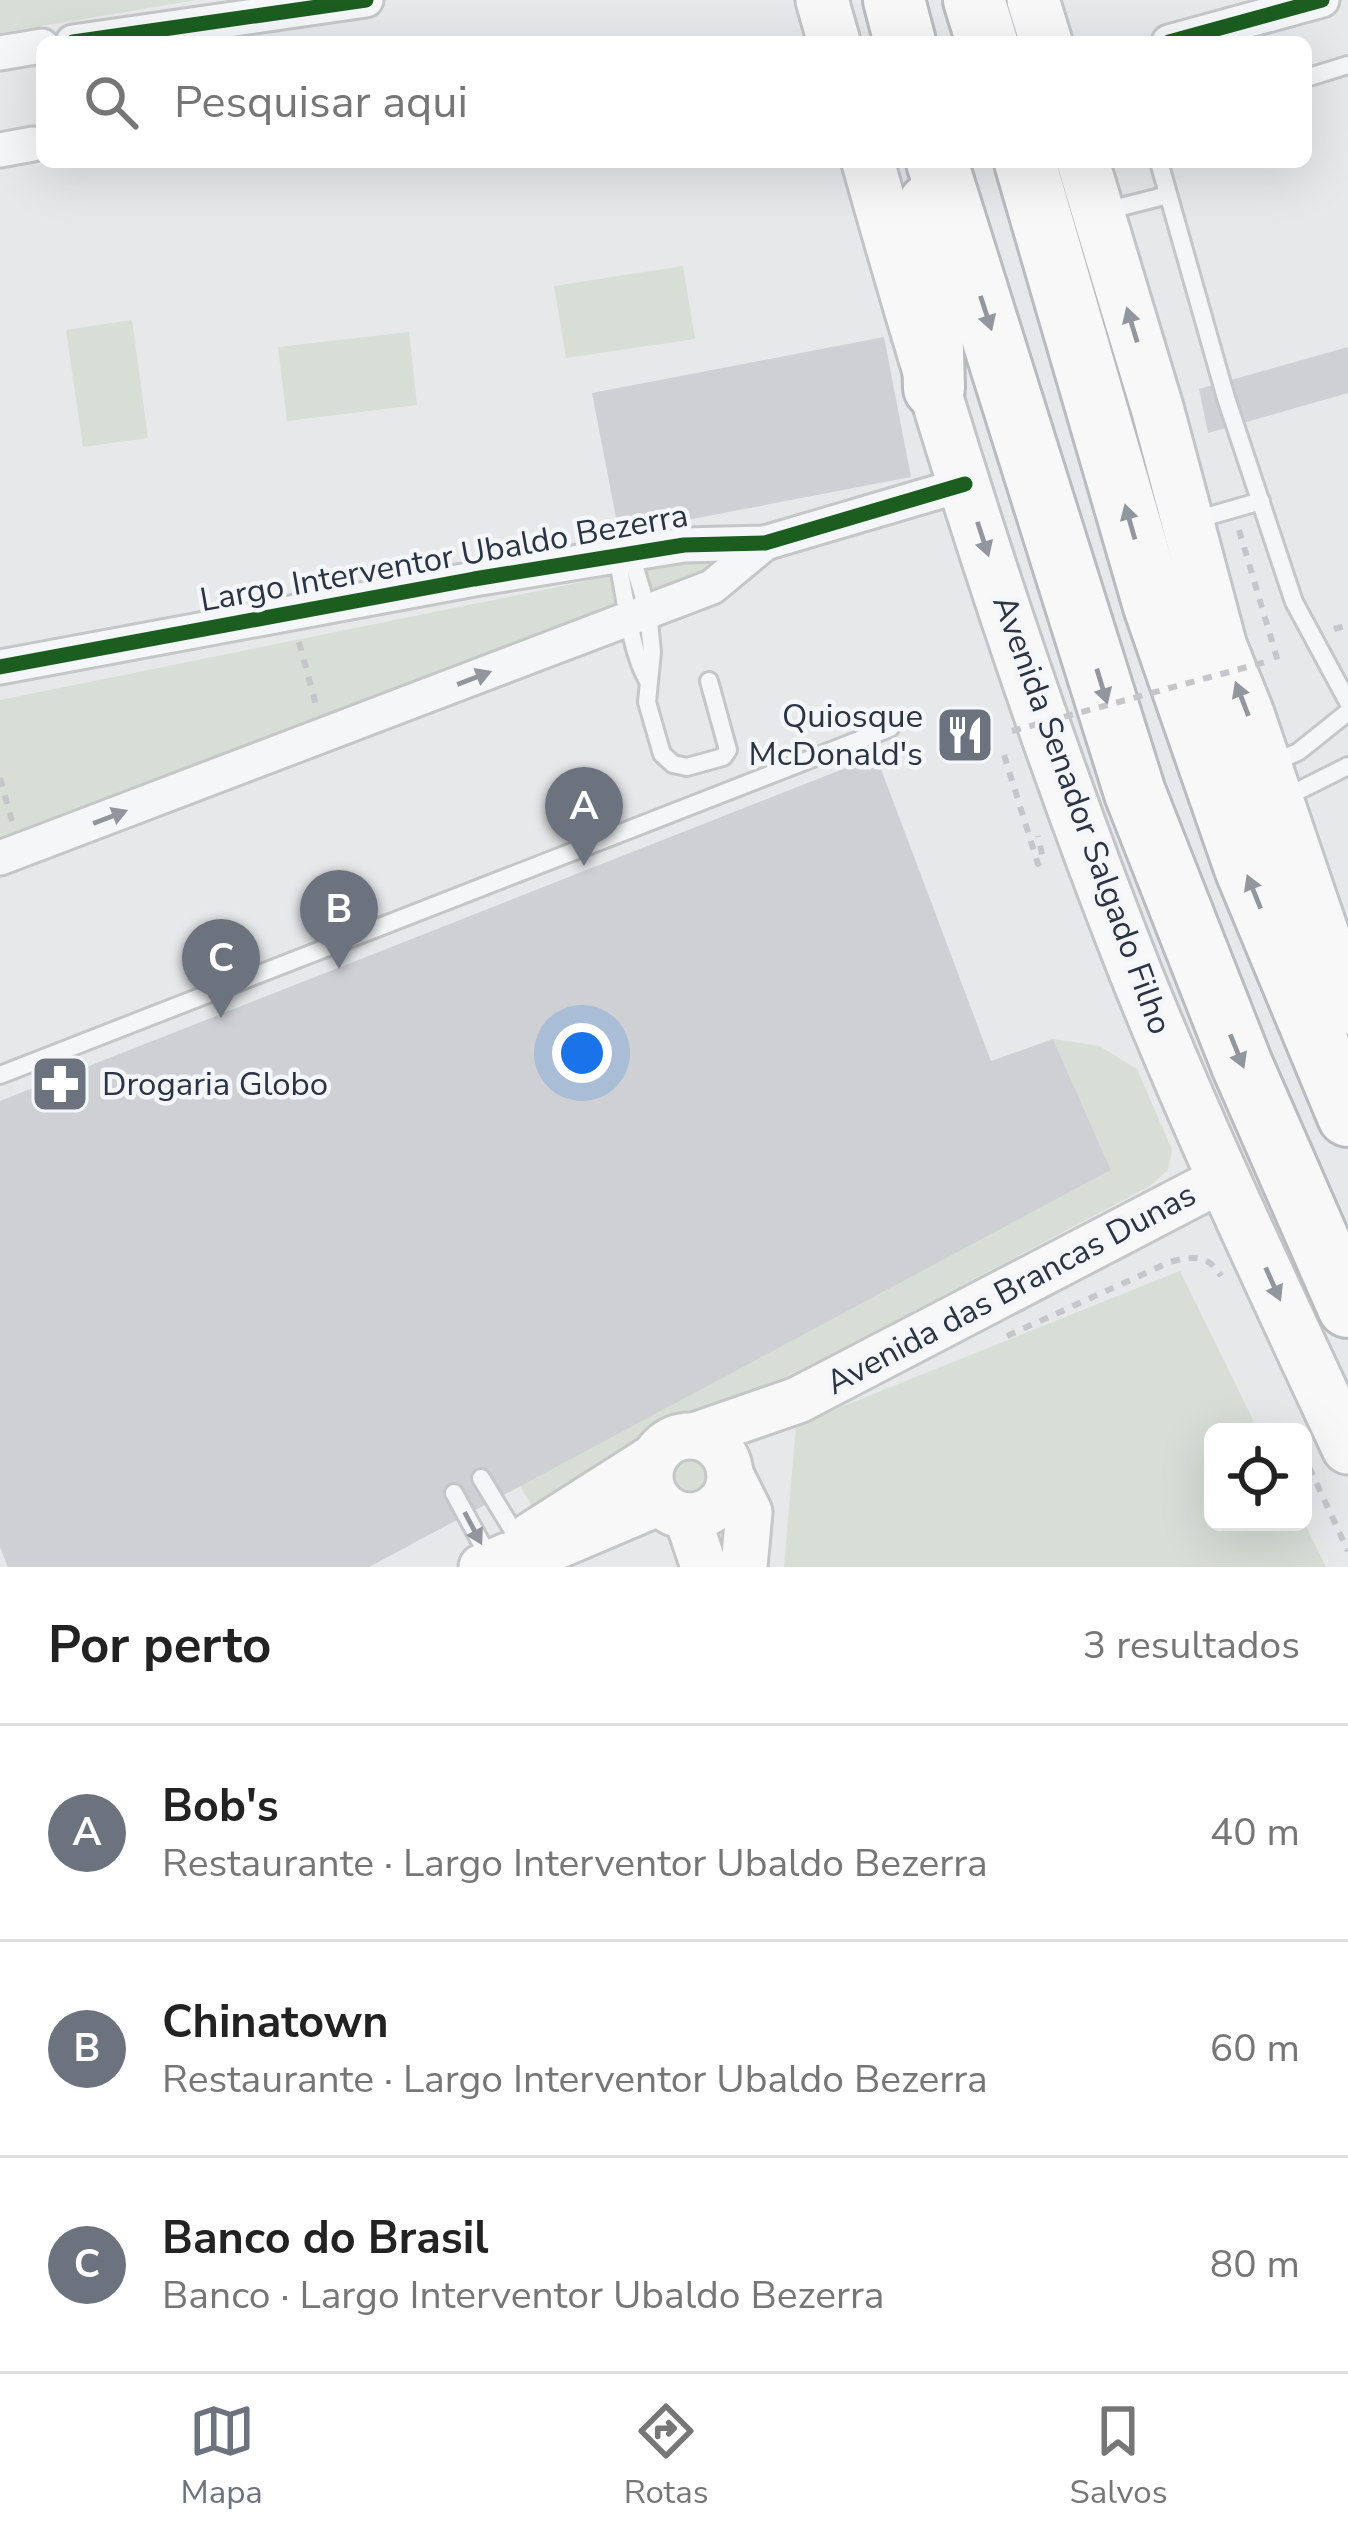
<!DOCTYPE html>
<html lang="pt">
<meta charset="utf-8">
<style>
body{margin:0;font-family:"Nunito Sans",sans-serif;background:#f6f6f6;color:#222}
.controls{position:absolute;right:36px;bottom:36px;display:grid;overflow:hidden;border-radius:18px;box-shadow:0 12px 48px #0002}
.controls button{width:108px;height:108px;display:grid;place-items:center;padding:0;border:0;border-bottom:3px solid #e0e0e0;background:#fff;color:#222;font:60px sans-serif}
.you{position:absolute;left:582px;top:1053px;width:42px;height:42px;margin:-30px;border:9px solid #fff;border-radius:50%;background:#1a73e8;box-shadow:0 0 0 18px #1a73e833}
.badge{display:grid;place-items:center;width:78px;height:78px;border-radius:50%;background:#6c737f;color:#fff;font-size:39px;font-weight:700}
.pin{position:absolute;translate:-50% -99px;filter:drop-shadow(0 3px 6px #0008)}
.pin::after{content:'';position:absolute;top:63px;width:42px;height:36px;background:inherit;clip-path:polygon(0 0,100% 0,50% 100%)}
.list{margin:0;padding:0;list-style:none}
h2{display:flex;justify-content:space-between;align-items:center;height:156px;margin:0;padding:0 48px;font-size:51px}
h2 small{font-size:39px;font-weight:400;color:#767676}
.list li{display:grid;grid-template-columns:78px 1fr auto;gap:36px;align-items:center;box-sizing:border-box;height:216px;padding:0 48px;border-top:3px solid #e0e0e0}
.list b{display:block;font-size:45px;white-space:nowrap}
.list p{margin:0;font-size:39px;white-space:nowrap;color:#767676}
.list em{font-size:39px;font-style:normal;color:#767676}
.icon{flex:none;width:66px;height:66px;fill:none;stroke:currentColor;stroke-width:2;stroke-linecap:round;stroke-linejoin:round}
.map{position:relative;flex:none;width:1348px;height:1567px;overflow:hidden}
.search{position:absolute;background:#fff;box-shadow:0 12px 48px #0002;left:36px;right:36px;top:36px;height:132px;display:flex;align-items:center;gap:30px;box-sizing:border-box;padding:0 42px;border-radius:18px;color:#767676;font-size:45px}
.sheet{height:804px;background:#fff}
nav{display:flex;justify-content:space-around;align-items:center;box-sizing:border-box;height:168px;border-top:3px solid #e0e0e0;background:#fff;font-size:33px;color:#767676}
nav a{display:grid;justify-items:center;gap:6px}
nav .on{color:#6c737f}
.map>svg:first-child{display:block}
.green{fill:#d6ded6}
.building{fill:#ced0d3}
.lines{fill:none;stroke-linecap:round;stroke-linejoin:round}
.lane-casing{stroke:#c4c6c8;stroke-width:22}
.street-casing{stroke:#c4c6c8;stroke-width:39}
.secondary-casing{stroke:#c4c6c8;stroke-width:51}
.primary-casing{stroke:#c2c5c8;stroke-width:57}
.highway-casing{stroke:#b8bbbf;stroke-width:66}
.path{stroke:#c5c6ca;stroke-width:6;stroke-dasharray:9 9;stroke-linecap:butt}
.lane{stroke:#f5f6f7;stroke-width:16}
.street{stroke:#f5f6f7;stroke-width:33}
.secondary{stroke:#f8f8f8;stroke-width:45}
.primary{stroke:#f8f8f8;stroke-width:51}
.highway{stroke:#f8f8f8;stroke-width:60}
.path-bridge{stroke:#c5c6ca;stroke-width:6;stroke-dasharray:9 9;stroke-linecap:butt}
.cycleway-casing{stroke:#f4f6f9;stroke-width:22}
.cycleway{stroke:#1b5e20;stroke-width:15}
.oneway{fill:#92969e}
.oneway2{fill:#90959e}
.labels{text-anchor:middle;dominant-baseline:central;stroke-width:9;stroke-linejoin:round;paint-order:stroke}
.street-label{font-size:33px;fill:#2b3445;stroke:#f4f6f9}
.poi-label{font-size:33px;fill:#2b3445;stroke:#f4f6f9;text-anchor:end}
</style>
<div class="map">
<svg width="1348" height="1567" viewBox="0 0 1348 1567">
<rect width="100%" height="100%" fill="#e6e8ea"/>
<g class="green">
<polygon points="0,0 196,0 0,33"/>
<polygon points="683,266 695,339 566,358 554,286"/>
<polygon points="132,320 148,438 83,447 66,330"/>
<polygon points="409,332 417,405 287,421 278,347"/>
<polygon points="735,557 710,577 0,847 0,700 696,559"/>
<polygon points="1053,1039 1099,1046 1137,1069 1172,1150 1168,1170 1150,1186 535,1511 520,1486 1111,1170"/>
<polygon points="1180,1271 1259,1432 1213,1432 1213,1522 1303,1520 1326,1567 784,1567 796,1425"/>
<circle cx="690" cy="1475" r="27"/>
</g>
<g class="building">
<polygon points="884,337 911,477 619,533 592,393"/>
<polygon points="1348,347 1348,393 1208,433 1199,389"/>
<polygon points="876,756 991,1061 1053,1039 1111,1170 369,1567 8,1567 0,1547 0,1101"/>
</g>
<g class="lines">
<defs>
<g id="lane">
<polyline points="1306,78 1348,65"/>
<polyline points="1159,162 1226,398 1294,602 1348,702"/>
<polyline points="1105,211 1168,195"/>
<polyline points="1195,520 1261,501"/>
<polyline points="631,554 648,612 652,652 647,702 662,754 673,764 687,767 723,757 728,750 709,681"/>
<path d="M617,557C625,592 630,651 647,679"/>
<polyline points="1270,764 1298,752 1348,712"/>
<polyline points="1282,799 1348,766"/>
<polyline points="0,1075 890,728"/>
<polyline points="481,1478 520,1542"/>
<polyline points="454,1493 491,1561"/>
</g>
<g id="street">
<polyline points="73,42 366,0"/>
<polyline points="1169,42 1322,0"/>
<polyline points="0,53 42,46"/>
<polyline points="0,150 33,144"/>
<polyline points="0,667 474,579 684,545 765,543 965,484"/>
<polyline points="0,858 712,587 765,543"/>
</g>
<g id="secondary">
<polyline points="694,1436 798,1400 1224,1178"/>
<circle cx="690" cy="1476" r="40"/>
<polyline points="730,1474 749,1512 744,1567"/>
<polyline points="687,1516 704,1567"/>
<polyline points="530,1536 654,1457"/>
<polyline points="482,1567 507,1556 559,1545 660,1502"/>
</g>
<g id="primary">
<polyline points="822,0 834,42"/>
<polyline points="1033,0 1046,42"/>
<path d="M868,162C944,433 1030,704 1133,966C1198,1129 1274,1289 1348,1448"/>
<polyline points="1083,162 1158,411 1221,647 1248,714 1348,1008"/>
</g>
<g id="highway">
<polyline points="894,0 905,42"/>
<polyline points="974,0 987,42"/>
<polyline points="937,162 1135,793 1242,1065 1348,1307"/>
<polyline points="1025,162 1154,606 1245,868 1348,1116"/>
<polyline points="929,204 934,388"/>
</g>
</defs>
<use href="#lane" class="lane-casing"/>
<use href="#street" class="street-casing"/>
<use href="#secondary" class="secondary-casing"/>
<use href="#primary" class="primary-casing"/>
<use href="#highway" class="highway-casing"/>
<g class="path">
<polyline points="1239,530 1279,665"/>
<polyline points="1334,629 1348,625"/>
<polyline points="299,642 316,705"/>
<polyline points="1004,755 1038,864 1043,859 1038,836"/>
<polyline points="0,778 12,821"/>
<path d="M1007,1336L1170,1262C1192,1256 1208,1254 1221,1276"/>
<polyline points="1309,1467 1348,1551"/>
</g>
<use href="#lane" class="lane"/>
<use href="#street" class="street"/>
<use href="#secondary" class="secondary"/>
<use href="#primary" class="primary"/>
<use href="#highway" class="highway"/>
<polyline class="path-bridge" points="1012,731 1269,661"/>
<defs>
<g id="cycleway">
<polyline points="73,42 366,0"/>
<polyline points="1169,42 1322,0"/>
<polyline points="0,667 474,579 684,545 765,543 965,484"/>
</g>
</defs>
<use href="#cycleway" class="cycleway-casing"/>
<use href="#cycleway" class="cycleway"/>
</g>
<defs><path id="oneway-solid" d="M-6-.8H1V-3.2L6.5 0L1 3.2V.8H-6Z" transform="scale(3)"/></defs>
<g class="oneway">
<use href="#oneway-solid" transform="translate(986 313) rotate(72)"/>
<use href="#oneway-solid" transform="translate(1132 325) rotate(-107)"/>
<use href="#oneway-solid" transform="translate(1130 522) rotate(-106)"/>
<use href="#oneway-solid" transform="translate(983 539) rotate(72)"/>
<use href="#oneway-solid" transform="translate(1102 686) rotate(73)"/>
<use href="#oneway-solid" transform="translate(1242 699) rotate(-111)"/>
<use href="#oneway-solid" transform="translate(1254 892) rotate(-112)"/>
<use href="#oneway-solid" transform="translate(1237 1051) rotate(68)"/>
<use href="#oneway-solid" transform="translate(1273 1284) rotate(66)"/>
</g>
<g class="oneway2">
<use href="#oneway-solid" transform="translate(474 678) rotate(-21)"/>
<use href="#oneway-solid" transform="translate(110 817) rotate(-21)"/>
<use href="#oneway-solid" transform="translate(473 1528) rotate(62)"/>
</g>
<defs>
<symbol id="restaurant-square" viewBox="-11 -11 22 22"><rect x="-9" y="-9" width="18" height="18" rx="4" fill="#6c737f" stroke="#f4f6f9"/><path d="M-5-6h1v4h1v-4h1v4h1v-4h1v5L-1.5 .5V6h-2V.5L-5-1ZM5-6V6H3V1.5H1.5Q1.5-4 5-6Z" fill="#fff"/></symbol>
<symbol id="pharmacy-square" viewBox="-11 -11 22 22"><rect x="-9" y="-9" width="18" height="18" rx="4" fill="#6c737f" stroke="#f4f6f9"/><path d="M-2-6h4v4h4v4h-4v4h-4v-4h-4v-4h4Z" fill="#fff"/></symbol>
</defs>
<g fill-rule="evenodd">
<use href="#restaurant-square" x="932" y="702" width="66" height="66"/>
<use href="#pharmacy-square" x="27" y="1051" width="66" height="66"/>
</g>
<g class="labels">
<g class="street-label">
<text transform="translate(444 558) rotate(-10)">Largo Interventor Ubaldo Bezerra</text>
<text transform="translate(1082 815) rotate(70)">Avenida Senador Salgado Filho</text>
<text transform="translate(1011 1289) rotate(-28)">Avenida das Brancas Dunas</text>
</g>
<g class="poi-label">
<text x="923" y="716">Quiosque<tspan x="923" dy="38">McDonald's</tspan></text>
<text x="102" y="1084" text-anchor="start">Drogaria Globo</text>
</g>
</g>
</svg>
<div class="controls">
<button><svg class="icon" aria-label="locate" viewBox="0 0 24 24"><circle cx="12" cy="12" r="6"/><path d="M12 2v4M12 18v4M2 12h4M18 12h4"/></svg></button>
</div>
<div class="you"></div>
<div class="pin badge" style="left:584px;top:866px">A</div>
<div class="pin badge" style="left:339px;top:969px">B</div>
<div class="pin badge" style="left:221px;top:1018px">C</div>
<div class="search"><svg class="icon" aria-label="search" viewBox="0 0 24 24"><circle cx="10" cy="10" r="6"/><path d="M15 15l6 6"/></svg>Pesquisar aqui</div>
</div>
<section class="sheet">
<h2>Por perto<small>3 resultados</small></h2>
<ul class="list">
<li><span class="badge">A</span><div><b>Bob's</b><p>Restaurante · Largo Interventor Ubaldo Bezerra</p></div><em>40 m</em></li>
<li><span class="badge">B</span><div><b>Chinatown</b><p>Restaurante · Largo Interventor Ubaldo Bezerra</p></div><em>60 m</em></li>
<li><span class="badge">C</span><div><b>Banco do Brasil</b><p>Banco · Largo Interventor Ubaldo Bezerra</p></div><em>80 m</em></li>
</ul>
</section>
<nav>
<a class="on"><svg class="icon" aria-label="map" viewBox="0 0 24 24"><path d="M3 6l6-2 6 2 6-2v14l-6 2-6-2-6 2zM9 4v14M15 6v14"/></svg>Mapa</a>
<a><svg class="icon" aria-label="directions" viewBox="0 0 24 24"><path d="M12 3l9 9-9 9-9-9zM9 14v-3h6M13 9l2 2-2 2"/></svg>Rotas</a>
<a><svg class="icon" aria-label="saved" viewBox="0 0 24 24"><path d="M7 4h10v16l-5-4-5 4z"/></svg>Salvos</a>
</nav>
